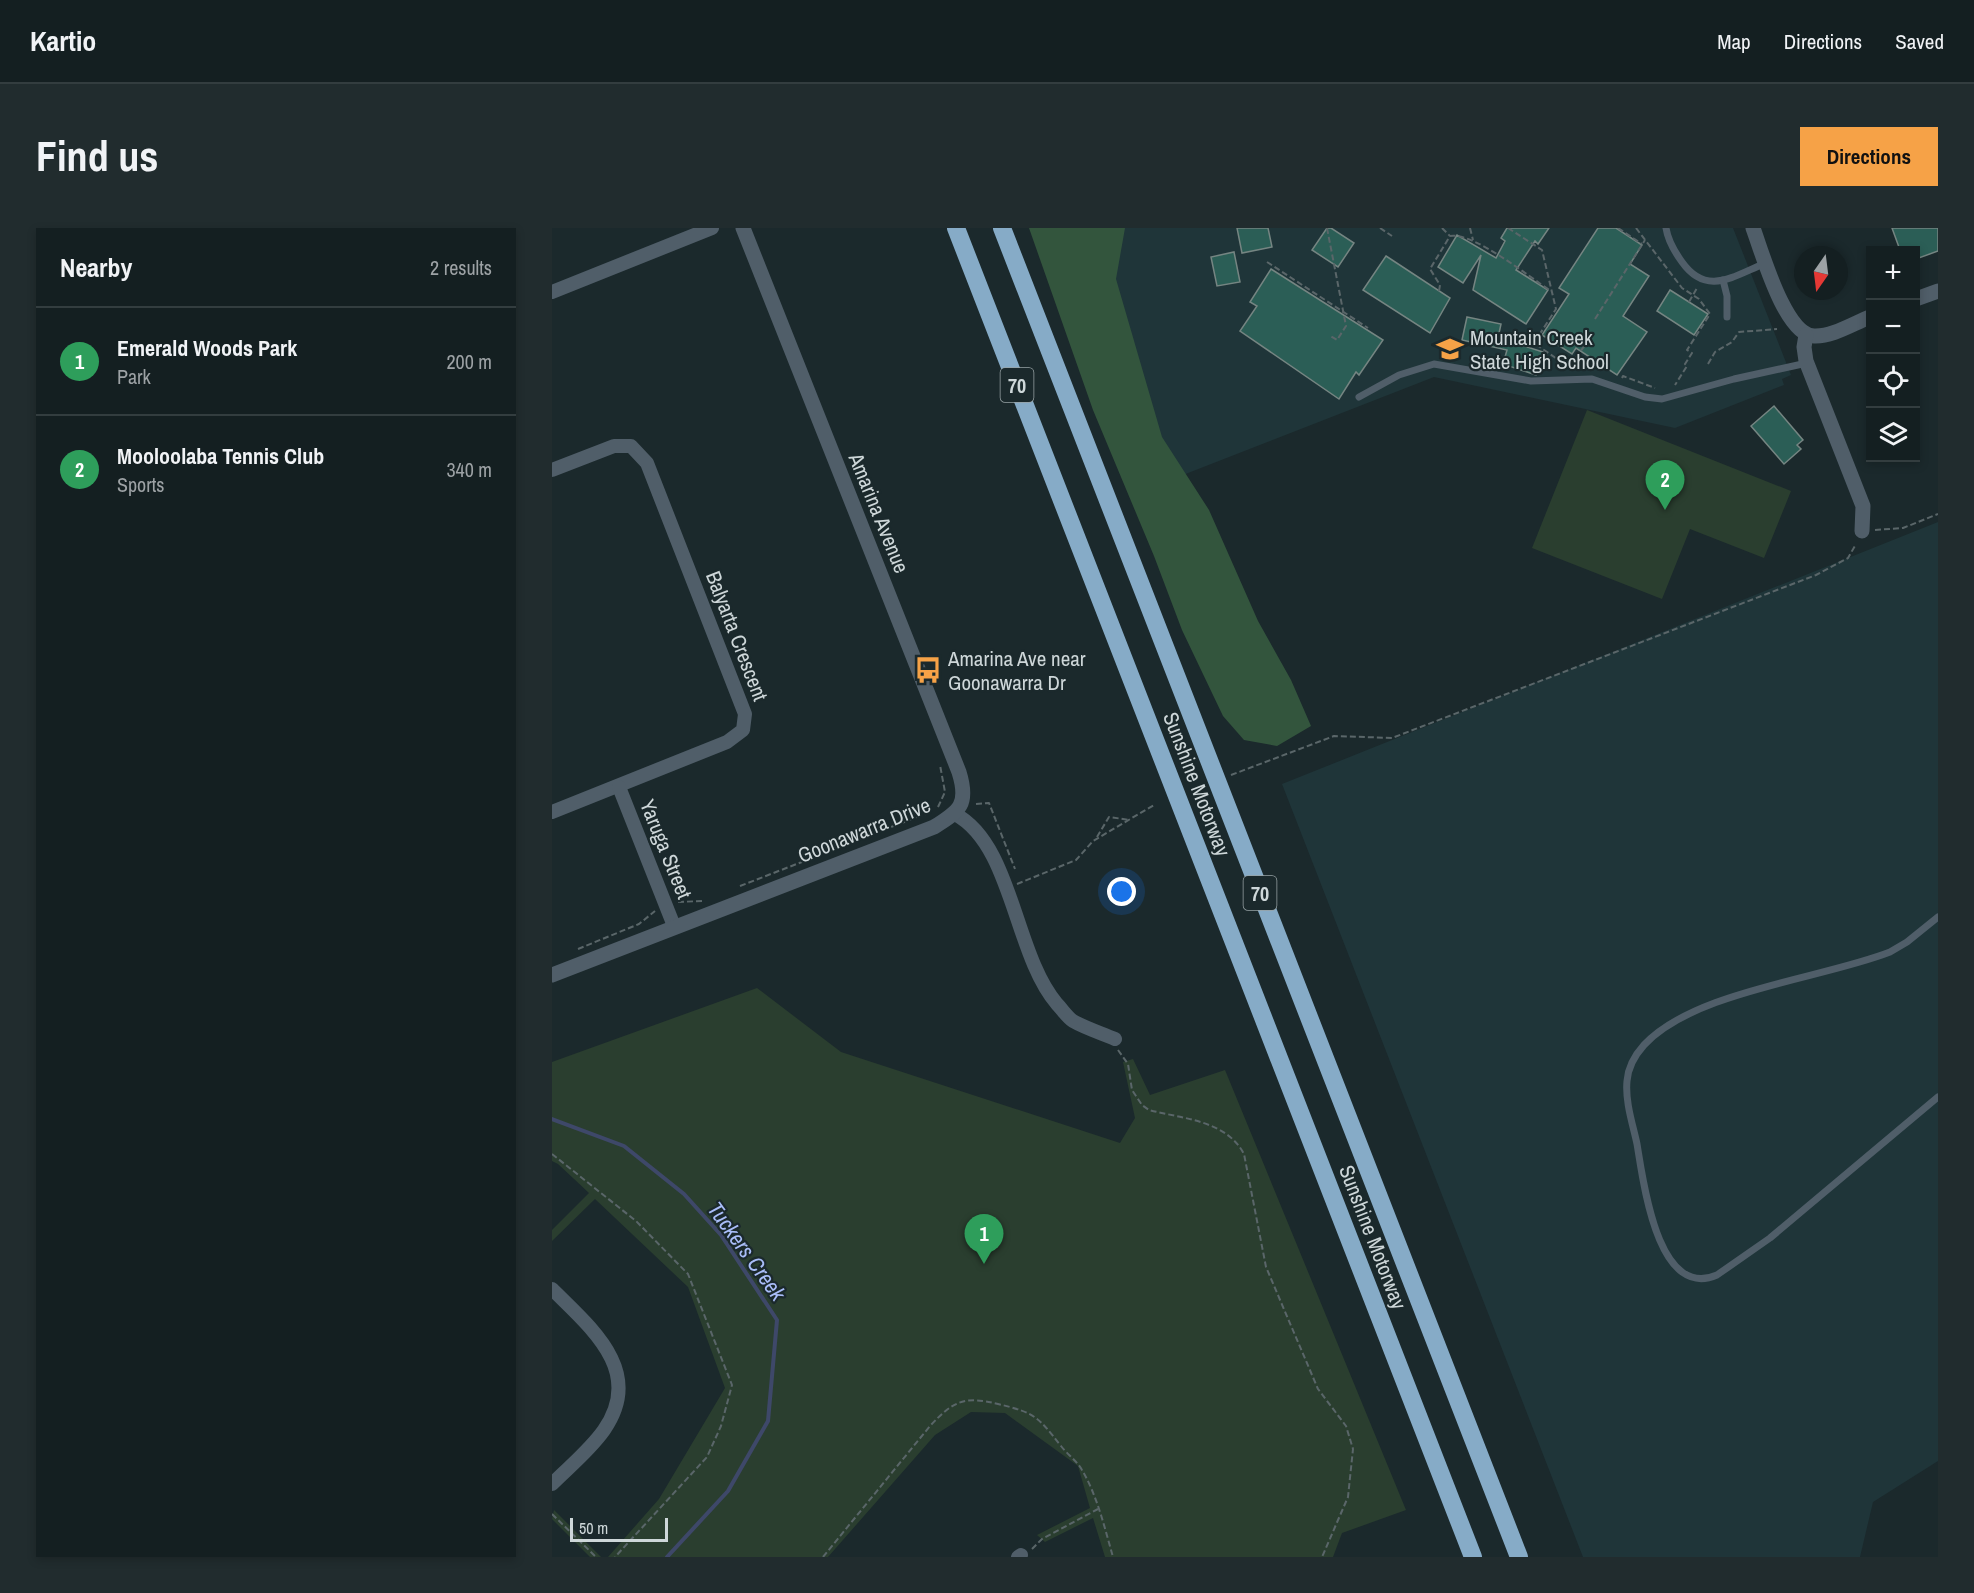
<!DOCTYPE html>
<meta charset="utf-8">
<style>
body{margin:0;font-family:"Archivo Narrow",sans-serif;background:#212c2e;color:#f1f3f6}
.controls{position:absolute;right:18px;top:18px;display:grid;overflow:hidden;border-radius:0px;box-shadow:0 3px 9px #0003}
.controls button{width:54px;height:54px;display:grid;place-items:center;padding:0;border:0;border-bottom:2px solid #333d3f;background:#141f21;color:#f1f3f6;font:30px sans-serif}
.compass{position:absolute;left:1242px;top:18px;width:54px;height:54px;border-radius:50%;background:#141f21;box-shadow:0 3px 9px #0003;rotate:194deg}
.scale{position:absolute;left:18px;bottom:15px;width:98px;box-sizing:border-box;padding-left:6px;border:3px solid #ced7d9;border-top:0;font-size:16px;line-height:21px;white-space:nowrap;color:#ced7d9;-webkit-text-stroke:4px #1b292c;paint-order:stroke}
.you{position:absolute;left:570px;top:664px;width:21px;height:21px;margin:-15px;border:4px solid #fff;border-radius:50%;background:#1a73e8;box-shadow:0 0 0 9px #1a73e833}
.badge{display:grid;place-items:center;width:39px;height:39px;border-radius:50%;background:#f6a247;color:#fff;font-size:20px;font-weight:700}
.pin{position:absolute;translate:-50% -50px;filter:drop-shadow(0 2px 3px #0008)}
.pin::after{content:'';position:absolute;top:32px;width:21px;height:18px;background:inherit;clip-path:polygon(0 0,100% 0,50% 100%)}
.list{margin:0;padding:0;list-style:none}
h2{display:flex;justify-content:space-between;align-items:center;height:78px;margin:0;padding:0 24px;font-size:26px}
h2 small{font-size:20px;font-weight:400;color:#9da2a5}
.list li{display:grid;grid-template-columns:39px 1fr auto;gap:18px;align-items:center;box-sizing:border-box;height:108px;padding:0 24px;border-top:2px solid #333d3f}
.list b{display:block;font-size:22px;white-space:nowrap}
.list p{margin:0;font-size:20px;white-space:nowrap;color:#9da2a5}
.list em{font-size:20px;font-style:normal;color:#9da2a5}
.icon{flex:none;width:33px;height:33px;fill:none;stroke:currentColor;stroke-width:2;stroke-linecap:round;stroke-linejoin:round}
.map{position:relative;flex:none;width:1386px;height:1329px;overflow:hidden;border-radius:0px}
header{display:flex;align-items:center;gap:36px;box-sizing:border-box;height:84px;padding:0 30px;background:#141f21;border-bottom:2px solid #333d3f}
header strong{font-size:28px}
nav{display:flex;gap:33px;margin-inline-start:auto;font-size:21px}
.intro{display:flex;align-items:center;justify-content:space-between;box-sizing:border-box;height:144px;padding:0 36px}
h1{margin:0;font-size:42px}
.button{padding:15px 27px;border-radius:0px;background:#f6a247;color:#111;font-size:21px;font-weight:700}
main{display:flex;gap:36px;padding:0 36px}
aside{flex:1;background:#141f21;border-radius:0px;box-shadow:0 3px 9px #0003}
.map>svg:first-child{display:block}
.built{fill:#1f3539}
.green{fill:#2a3e2f}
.forest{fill:#33553d}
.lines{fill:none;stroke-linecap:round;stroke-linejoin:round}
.stream{stroke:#3e4869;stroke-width:4}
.building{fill:#2b5e56;stroke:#758582;stroke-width:1.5}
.path{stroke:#5a6669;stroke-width:2;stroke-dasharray:6 3;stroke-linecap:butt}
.service{stroke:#505e69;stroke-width:7}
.minor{stroke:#505e69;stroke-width:14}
.tertiary{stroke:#505e69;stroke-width:15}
.motorway{stroke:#86abc7;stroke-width:18}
.labels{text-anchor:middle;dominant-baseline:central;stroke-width:4.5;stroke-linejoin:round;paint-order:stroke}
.shield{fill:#1b292c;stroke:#98a3a5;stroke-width:1.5}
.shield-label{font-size:20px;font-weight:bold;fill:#ced7d9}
.poi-label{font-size:21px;fill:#ced7d9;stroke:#1b292c;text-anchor:start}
.street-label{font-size:21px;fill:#ced7d9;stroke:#1b292c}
.water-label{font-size:22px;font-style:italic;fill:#a9bdf8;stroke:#1b292c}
</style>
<header>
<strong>Kartio</strong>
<nav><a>Map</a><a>Directions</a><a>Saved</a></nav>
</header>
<div class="intro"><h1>Find us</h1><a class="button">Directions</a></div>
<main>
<aside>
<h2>Nearby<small>2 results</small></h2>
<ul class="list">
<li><span class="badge" style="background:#2e9e5b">1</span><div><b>Emerald Woods Park</b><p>Park</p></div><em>200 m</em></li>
<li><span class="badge" style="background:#2e9e5b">2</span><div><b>Mooloolaba Tennis Club</b><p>Sports</p></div><em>340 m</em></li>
</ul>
</aside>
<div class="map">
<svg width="1386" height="1329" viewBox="0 0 1386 1329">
<rect width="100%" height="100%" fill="#1b292c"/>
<g class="built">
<polygon points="534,0 1181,0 1239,147 1230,151 1232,157 1123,200 882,149 613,254"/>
<polygon points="1386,294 1386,1233 1321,1274 1308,1329 1031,1329 730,556"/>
</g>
<g class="green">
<polygon points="1035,182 1239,263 1212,330 1138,301 1110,371 980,320"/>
<polygon points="205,760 289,824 568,915 583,890 571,834 581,831 598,867 673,842 854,1282 790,1305 781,1329 553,1329 541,1290 493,1314 485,1307 538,1280 526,1238 453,1185 419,1184 383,1207 276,1329 56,1329 107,1271 173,1160 136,1059 43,971 0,1013 0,1002 37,965 6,936 0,933 0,834"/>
<polygon points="2,1282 49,1329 38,1329 0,1291"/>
</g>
<polygon class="forest" points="477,0 573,0 564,51 610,209 657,282 706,393 739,452 759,498 725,518 692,512 671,488 630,402 602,328 541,182"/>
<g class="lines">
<polyline class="stream" points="0,891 72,918 132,966 169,1007 225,1092 216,1193 176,1263 115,1329"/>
</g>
<g class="building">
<polygon points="685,0 716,0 720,19 690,25"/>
<polygon points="775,0 779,0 802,15 786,39 760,22"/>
<polygon points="955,0 997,0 986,16 983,13 964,42 996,62 974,96 921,62 929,27 911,55 886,39 905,7 944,30 953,13 949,10"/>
<polygon points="1046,0 1064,0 1090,17 1078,36 1097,48 1071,88 1095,104 1065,147 1024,120 1020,126 990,107 1017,66 1007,60"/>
<polygon points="1340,0 1386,0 1386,23 1364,31 1364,22 1348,22"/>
<polygon points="682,24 688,54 665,58 659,29"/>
<polygon points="834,28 898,70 878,105 811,62"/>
<polygon points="719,41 831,112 807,147 804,144 787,171 688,103 705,78 698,74"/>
<polygon points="1118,62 1156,86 1142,107 1105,83"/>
<polygon points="915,89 949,96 946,110 991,124 984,147 951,136 955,122 910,112"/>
<polygon points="1222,178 1251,212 1245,217 1249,221 1232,236 1199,198"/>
</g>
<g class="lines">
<g class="path">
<polyline points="775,0 794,98 785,112 777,107"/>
<polyline points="828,0 840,8"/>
<polyline points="890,0 898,8"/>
<polyline points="918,0 921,12"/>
<polyline points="956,0 990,22 1004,81 982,115 1011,135 1030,140"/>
<polyline points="1066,0 1090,16"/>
<polyline points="1084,0 1130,60 1147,71 1158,86 1135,122 1140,125 1133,136 1135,138 1123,157"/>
<polyline points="715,34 816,100"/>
<path d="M887,63L888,57L878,41L898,8C922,4 977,49 999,63"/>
<polyline points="1137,74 1145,60"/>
<polyline points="1043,91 1093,12"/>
<polyline points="1156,136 1163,124 1180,114 1187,104 1225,101"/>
<polyline points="1018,137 1037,112"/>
<polyline points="1070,150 1071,148 1103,160"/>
<polyline points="1323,302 1351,300 1386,286"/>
<polyline points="679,547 782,508 840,510 1264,347 1296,330 1304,316"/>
<polyline points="424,576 437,575 463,641"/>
<polyline points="386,579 393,564 388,537"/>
<polyline points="545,609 557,589 578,592"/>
<polyline points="297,615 376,585"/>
<polyline points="465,656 524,632 541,613 602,577"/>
<polyline points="188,658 273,625"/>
<polyline points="126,674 150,673"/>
<polyline points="26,721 87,696 103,683"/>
<path d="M566,822L576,836L580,862L590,877L597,882C631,891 674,892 692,926L714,1039L766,1161L794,1198L801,1221L796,1269L770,1329"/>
<polyline points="0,926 84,993 136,1046 180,1157 169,1198 155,1229 63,1329"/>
<polyline points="0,1286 44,1329"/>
<polyline points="480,1321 490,1311 546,1281"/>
<path d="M271,1329L378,1198C402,1172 413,1168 446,1176C484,1185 486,1189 509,1218C515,1226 525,1233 530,1242C545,1267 553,1301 561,1329"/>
</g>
<g class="service">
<path d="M1114,0C1116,13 1122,23 1130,34C1155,69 1181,48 1214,35"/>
<polyline points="1171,52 1175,68 1175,89"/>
<polyline points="807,169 847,147 882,136 979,153 1040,151 1093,169 1110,171 1182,151 1255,135"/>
<path d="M1386,689L1355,714L1338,724C1269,751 1142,763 1092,817C1083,827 1076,840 1075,853C1073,874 1081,897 1085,916C1091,951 1105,1073 1165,1047L1218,1010L1386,869"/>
</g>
<g class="minor">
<polyline points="0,64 160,0"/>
<polyline points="0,242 62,218 79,218 95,235 193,486 191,502 175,514 0,584"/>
<polyline points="67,559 122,698"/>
<path d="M403,586C461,617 462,726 505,776C510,781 515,789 521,793C533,800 549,805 563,811"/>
<path d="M0,1061C39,1100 93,1143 52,1202C38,1222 17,1239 0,1256"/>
<polyline points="466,1329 469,1327"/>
</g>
<g class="tertiary">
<path d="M1201,0C1210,24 1233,107 1262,108C1280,109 1302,95 1318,89"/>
<polyline points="1364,71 1386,63"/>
<polyline points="1254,107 1252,119 1254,133 1311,278 1310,303"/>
<path d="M0,747L382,599C408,583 417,576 407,544L191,0"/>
</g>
<g class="motorway">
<polyline points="404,0 921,1329"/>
<polyline points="450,0 967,1329"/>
</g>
</g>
<defs>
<symbol id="school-bare" viewBox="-9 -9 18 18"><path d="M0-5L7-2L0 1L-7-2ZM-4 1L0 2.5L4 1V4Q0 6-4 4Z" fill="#f6a247" stroke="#1b292c" stroke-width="2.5" paint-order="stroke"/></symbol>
<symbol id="bus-bare" viewBox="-9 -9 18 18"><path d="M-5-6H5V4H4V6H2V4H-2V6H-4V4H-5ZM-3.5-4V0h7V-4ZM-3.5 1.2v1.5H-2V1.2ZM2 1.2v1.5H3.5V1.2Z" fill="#f6a247" stroke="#1b292c" stroke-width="2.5" paint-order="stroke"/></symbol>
</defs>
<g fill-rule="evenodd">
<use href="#school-bare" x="879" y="102" width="38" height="38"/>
<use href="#bus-bare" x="357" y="423" width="38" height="38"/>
</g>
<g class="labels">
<g class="shield">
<rect x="448.5" y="140" width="33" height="34" rx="4.5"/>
<rect x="691.5" y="648" width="33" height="34" rx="4.5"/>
</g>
<g class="shield-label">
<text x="465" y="157">70</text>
<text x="708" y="665">70</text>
</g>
<g class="poi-label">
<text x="918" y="109">Mountain Creek<tspan x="918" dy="24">State High School</tspan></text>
<text x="396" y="430">Amarina Ave near<tspan x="396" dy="24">Goonawarra Dr</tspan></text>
</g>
<g class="street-label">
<text transform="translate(327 285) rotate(68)">Amarina Avenue</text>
<text transform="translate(185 408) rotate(69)">Balyarta Crescent</text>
<text transform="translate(645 556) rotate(69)">Sunshine Motorway</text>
<text transform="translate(312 602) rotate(-22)">Goonawarra Drive</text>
<text transform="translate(114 621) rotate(68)">Yaruga Street</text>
<text transform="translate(821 1009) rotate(69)">Sunshine Motorway</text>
</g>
<g class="water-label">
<text transform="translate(195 1023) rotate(54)">Tuckers Creek</text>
</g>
</g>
</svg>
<div class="controls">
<button>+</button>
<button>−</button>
<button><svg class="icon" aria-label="locate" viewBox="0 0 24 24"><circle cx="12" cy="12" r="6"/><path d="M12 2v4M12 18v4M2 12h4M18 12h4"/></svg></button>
<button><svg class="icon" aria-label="layers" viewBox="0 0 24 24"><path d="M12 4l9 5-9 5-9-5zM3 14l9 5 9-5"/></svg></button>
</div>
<svg class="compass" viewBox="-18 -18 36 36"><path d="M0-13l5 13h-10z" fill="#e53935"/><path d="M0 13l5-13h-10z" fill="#9da2a5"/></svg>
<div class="scale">50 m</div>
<div class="you"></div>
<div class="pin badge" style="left:432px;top:1036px;background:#2e9e5b">1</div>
<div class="pin badge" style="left:1113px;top:282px;background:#2e9e5b">2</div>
</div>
</main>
